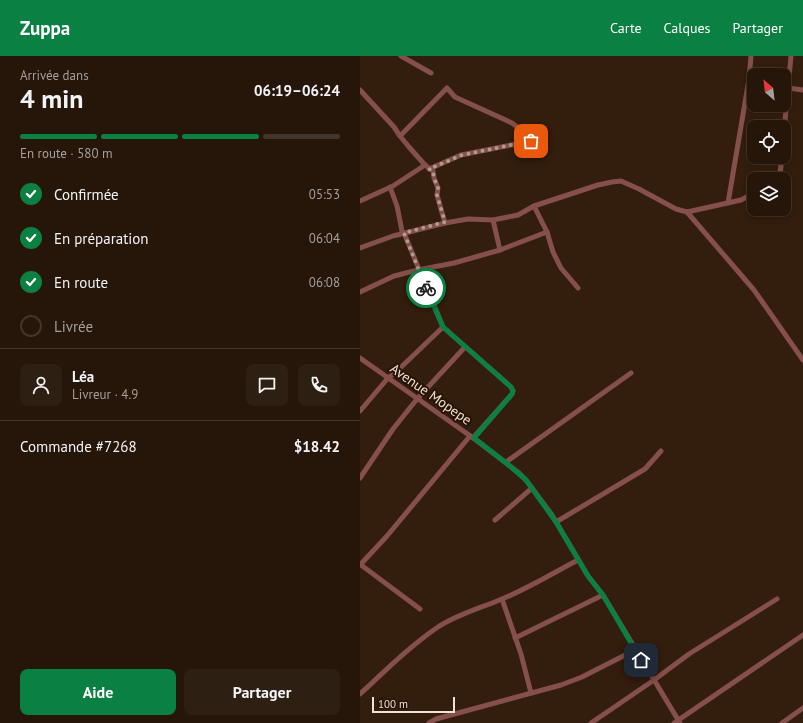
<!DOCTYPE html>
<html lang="fr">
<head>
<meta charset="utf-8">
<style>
	:root { --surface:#26160a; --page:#2e1f13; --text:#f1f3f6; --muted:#a49f9c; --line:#42352b; --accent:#0b8043 }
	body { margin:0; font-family:"PT Sans",sans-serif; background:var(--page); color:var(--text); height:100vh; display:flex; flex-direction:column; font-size:15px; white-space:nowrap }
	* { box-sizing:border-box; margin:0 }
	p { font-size:13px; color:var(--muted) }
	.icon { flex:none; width:22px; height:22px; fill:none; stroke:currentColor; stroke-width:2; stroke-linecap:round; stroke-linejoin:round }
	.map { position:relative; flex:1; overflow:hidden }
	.panel { display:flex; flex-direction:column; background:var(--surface); width:360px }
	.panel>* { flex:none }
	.needle { width:26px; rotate:332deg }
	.buttons { position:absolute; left:387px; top:12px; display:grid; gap:8px }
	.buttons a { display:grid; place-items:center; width:44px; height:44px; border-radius:8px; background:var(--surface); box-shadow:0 2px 6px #0003,0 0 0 1px var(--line); font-size:20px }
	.scale { position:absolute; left:12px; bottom:10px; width:83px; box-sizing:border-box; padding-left:4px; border:2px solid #f0e0d6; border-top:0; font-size:11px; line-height:14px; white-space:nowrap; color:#f0e0d6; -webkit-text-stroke:3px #291304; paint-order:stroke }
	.pin { position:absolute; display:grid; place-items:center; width:34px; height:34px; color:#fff; margin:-17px; border-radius:8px; box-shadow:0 2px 6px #0006 }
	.courier { position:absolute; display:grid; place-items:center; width:40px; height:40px; margin:-20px; border:3px solid #0b8043; border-radius:50%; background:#fff; color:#222; box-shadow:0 1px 5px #0007 }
	.overview em { font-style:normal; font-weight:700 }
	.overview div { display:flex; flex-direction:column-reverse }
	.overview { display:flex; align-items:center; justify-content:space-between; height:68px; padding:0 20px }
	h1 { font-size:26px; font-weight:700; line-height:30px }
	.bar { display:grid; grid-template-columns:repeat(4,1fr); gap:6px 4px; align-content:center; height:48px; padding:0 20px }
	.bar i { height:5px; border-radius:3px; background:var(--line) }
	.bar .current { background:var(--accent) }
	.bar p { grid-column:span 4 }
	.line { display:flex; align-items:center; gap:10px; padding:0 20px; border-top:1px solid var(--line) }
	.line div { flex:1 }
	.round { display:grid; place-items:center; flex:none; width:42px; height:42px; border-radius:8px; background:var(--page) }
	ol { padding:0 20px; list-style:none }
	li { display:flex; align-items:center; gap:12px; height:44px }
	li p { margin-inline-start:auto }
	li .icon { padding:4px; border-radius:50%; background:var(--accent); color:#fff; stroke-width:4 }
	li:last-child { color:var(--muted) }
	li i { width:22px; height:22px; border:2px solid var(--line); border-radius:50% }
	.primary-button { display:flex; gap:8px; margin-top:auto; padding:8px 20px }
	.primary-button a { flex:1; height:46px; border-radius:8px; background:var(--accent); color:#fff; font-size:16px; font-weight:700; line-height:46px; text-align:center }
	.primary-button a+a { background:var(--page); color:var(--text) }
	header { display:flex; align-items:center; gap:24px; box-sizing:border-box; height:56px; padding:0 20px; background:var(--accent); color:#fff }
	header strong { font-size:19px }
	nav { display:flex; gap:22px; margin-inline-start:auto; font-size:14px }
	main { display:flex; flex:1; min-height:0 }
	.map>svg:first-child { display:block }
</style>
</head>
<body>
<header>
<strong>Zuppa</strong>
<nav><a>Carte</a><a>Calques</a><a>Partager</a></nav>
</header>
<main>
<section class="panel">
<div class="overview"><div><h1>4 min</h1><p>Arrivée dans</p></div><em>06:19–06:24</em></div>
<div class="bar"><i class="current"></i><i class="current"></i><i class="current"></i><i></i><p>En route · 580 m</p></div>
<ol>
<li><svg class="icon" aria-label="check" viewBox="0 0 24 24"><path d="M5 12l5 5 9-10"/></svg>Confirmée<p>05:53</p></li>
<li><svg class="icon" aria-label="check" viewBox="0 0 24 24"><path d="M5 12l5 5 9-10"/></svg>En préparation<p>06:04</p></li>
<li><svg class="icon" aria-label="check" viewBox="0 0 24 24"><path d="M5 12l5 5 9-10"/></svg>En route<p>06:08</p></li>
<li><i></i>Livrée</li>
</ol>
<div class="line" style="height:72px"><a class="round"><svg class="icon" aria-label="person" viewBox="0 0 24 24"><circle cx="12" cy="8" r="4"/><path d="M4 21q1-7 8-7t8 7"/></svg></a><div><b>Léa</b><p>Livreur · 4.9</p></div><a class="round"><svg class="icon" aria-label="chat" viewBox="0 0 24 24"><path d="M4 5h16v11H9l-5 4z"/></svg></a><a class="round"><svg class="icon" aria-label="phone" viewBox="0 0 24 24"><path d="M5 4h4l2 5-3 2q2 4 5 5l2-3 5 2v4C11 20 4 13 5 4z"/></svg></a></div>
<div class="line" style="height:52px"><div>Commande #7268</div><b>$18.42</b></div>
<div class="primary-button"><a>Aide</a><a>Partager</a></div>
</section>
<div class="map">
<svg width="443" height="667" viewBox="0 0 443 667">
	<rect width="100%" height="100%" fill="#331d0d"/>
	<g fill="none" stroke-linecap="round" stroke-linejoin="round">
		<g stroke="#854f4b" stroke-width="5">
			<path d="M41,0l30,17"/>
			<path d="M428,32l15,2"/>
			<path d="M0,34l34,37 6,9 9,11 16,18 8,6 1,7 4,10 -1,7 8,28"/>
			<path d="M424,75l7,-75"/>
			<path d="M40,80l47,-48 8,9 57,26 21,16 -2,2 -70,14 -32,14"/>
			<path d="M416,123c6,-5 5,-15 5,-22"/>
			<path d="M0,145l33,-15 32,-21"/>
			<path d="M368,147l21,-124 2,-23"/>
			<path d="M174,150l13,26 6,20 8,16 17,20"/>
			<path d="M327,156l67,78 49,70"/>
			<path d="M133,164l7,30"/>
			<path d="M0,192l33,-12 52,-13 23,-4 25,1 25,-5 16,-9 64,-21 14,-3 9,-1 18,8 37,20 11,3 54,-12 13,-7"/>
			<path d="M0,236l34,-16 24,-6 36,-7 46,-13 47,-18"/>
			<path d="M83,271l68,60 2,4 -1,3 -39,44"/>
			<path d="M0,302l116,82 43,33 7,7 26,35 36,61 15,19 77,128"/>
			<path d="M0,355l28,-33 8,-6 47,-45 -39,-94 -2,-2 -5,-25 -7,-19"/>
			<path d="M146,406l125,-89"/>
			<path d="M0,422l33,-49 24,-30 48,-52"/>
			<path d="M135,464l37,-32"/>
			<path d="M196,466l89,-53 16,-18"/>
			<path d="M0,509l27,-29 83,-100"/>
			<path d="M1,509l59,44"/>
			<path d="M142,543l19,55 10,39"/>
			<path d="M155,582l88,-43"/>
			<path d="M0,638c25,-23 50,-48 78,-67 20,-13 43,-19 64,-28 27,-11 51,-26 76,-39"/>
			<path d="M69,667l7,-4 125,-34 21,-8 53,-27"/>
			<path d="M231,667l63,-43 35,-26 88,-55"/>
			<path d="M314,667l129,-88"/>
			<path d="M422,667l21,-15"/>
		</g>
	</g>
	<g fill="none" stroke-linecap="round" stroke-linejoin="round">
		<path stroke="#ae9c90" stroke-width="4" stroke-dasharray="0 7.2" d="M66,232l-22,-55 41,-11 -8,-27 1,-7 -4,-10 -1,-7 -4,-2 33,-14 69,-14"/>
		<path stroke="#0b8043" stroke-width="5" d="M66,232l17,39 68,60 2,4 -1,3 -38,44 36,28 16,14 30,42 32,54 15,19 38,65"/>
	</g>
	<g text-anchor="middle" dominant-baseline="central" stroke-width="4" stroke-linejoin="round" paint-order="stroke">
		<g font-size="14" fill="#f0e0d6" stroke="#291304">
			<text transform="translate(71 338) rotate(35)">Avenue Mopepe</text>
		</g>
	</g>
</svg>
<div class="buttons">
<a><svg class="needle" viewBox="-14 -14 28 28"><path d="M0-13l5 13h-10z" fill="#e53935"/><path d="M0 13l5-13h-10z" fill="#a49f9c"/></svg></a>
<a><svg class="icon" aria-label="locate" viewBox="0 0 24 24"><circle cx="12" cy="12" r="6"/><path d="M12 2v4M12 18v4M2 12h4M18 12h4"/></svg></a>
<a><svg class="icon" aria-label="layers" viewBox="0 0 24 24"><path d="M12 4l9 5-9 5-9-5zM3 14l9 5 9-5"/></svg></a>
</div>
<div class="scale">100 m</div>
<div class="pin" style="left:171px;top:85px;background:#ea580c"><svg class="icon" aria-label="bag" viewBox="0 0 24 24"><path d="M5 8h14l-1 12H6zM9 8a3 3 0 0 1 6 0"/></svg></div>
<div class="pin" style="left:281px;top:604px;background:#1f2937"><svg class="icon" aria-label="home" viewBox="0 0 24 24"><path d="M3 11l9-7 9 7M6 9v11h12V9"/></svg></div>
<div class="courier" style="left:66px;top:232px"><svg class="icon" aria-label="bike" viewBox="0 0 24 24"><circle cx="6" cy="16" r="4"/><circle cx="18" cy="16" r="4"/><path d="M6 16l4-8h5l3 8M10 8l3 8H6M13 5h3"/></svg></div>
</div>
</main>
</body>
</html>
